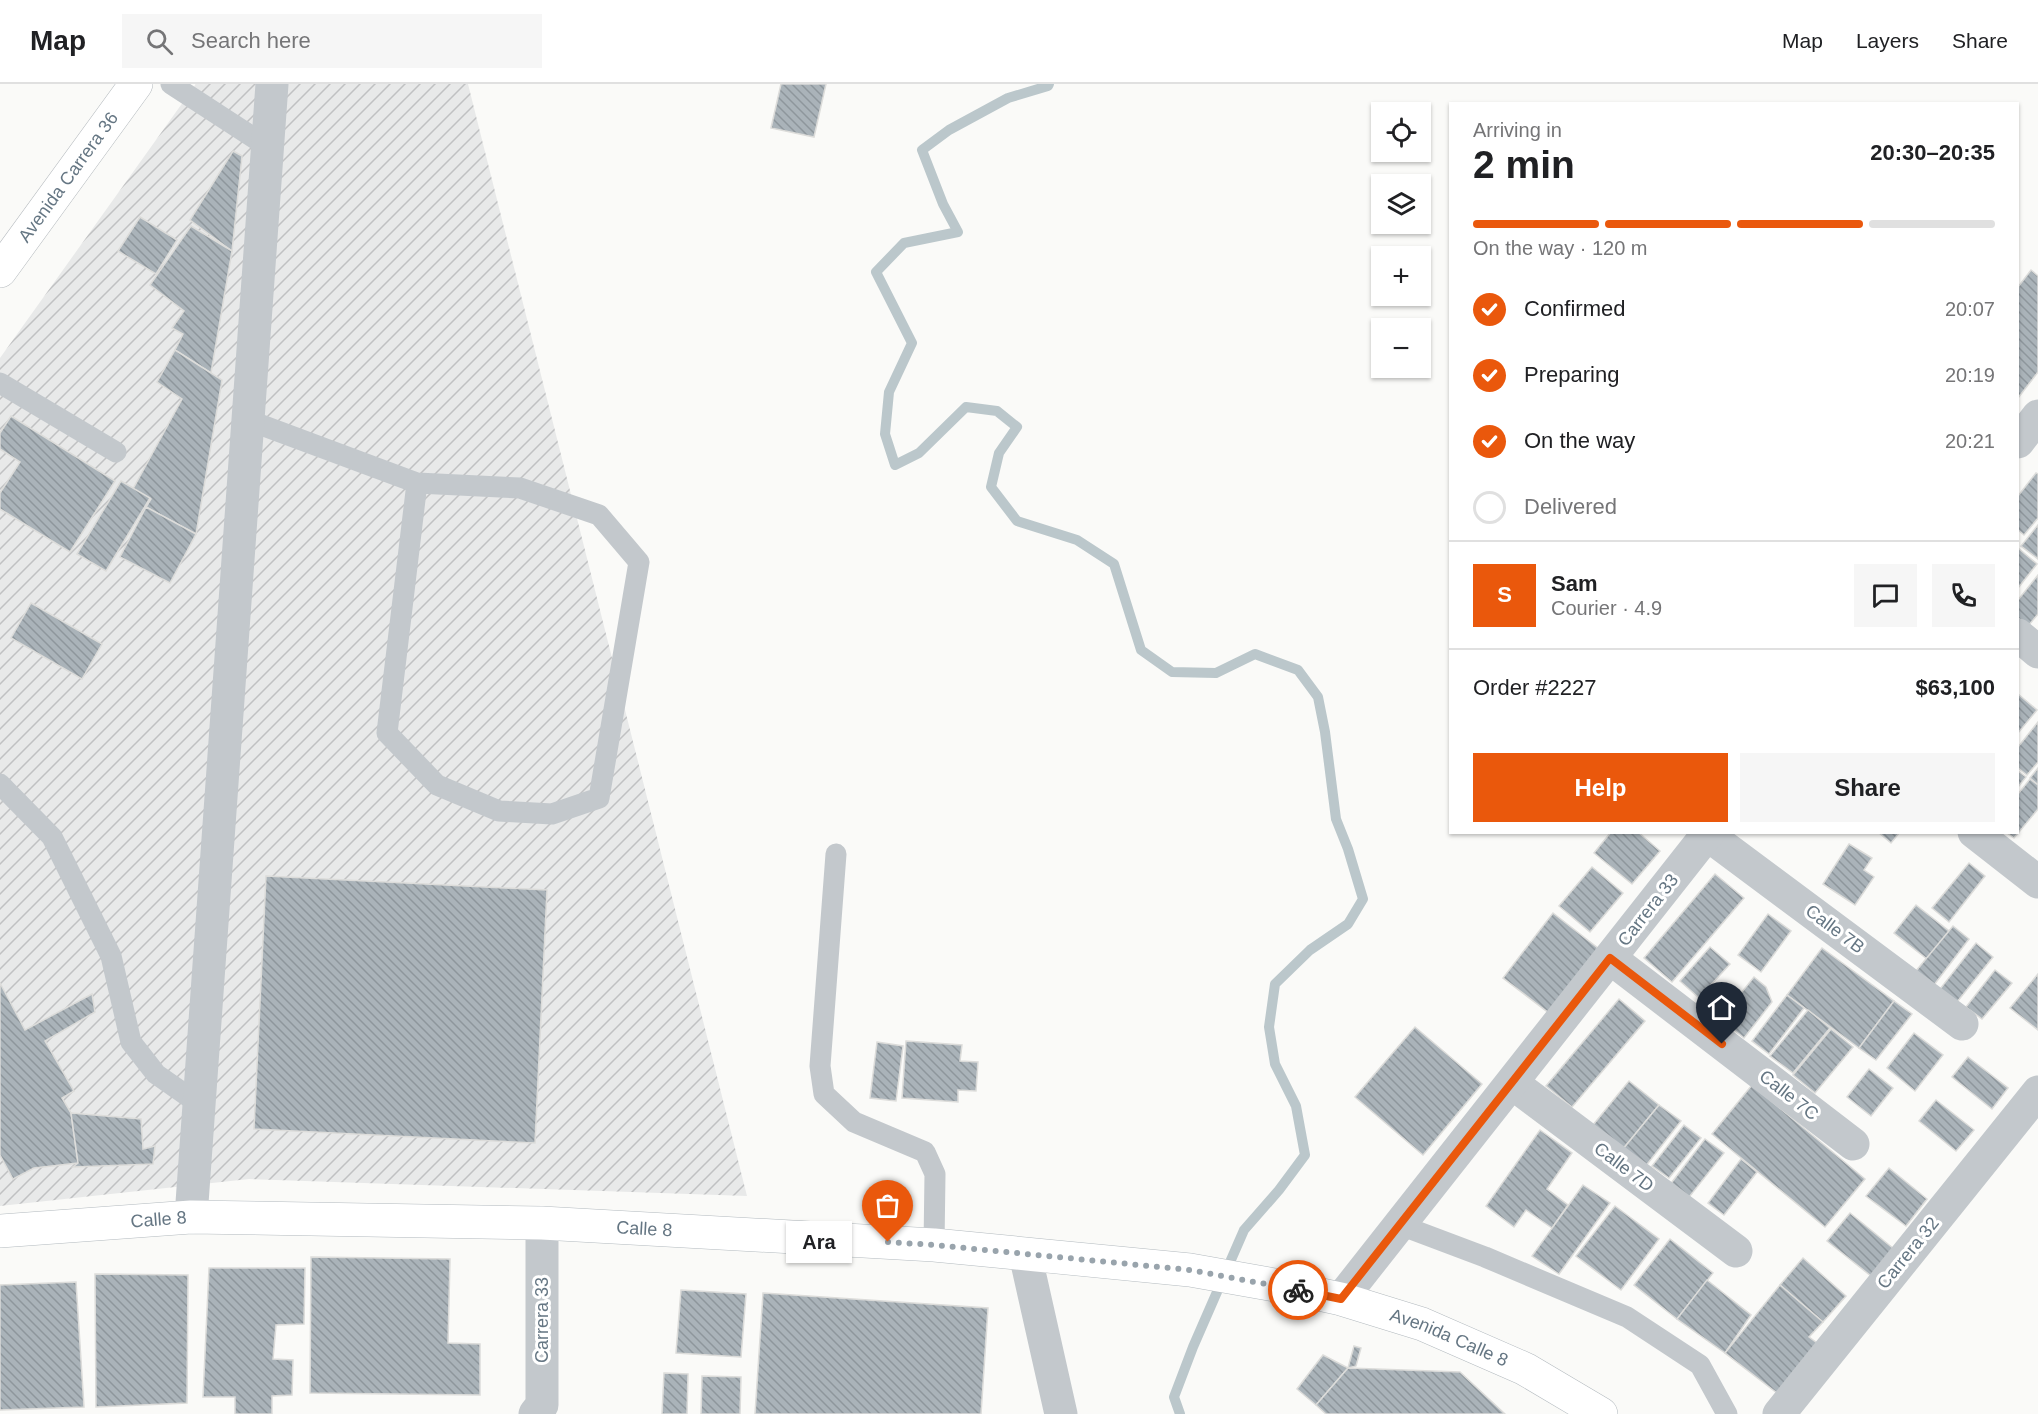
<!DOCTYPE html>
<html lang="en">
<head>
<meta charset="utf-8">
<style>
	:root { --surface:#fff; --page:#f6f6f6; --text:#202124; --muted:#757577; --line:#e0e0e0; --accent:#ea580c }
	body { margin:0; font-family:Helvetica,sans-serif; background:var(--page); color:var(--text); height:100vh; display:flex; flex-direction:column; font-size:22px; white-space:nowrap }
	* { box-sizing:border-box; margin:0 }
	p { font-size:20px; color:var(--muted) }
	.icon { flex:none; width:33px; height:33px; fill:none; stroke:currentColor; stroke-width:2; stroke-linecap:round; stroke-linejoin:round }
	.map { position:relative; flex:1; overflow:hidden }
	.details { position:absolute; left:1449px; top:18px; width:570px; height:732px; display:flex; flex-direction:column; background:var(--surface); border-radius:0px; box-shadow:0 2px 4px #0004 }
	.details>* { flex:none }
	.fabs { position:absolute; left:1371px; top:18px; display:grid; gap:12px }
	.fabs a { display:grid; place-items:center; width:60px; height:60px; border-radius:0px; background:var(--surface); box-shadow:0 2px 4px #0004; font-size:30px }
	.pin { position:absolute; display:grid; place-items:center; width:51px; height:51px; color:#fff; margin:-62px -26px; border-radius:50% 50% 50% 0; rotate:-45deg; box-shadow:0 0 6px #0007 }
	.pin .icon { rotate:45deg }
	.courier { position:absolute; display:grid; place-items:center; width:60px; height:60px; margin:-30px; border:4px solid #ea580c; border-radius:50%; background:#fff; color:#222; box-shadow:0 2px 8px #0007 }
	.bubble { position:absolute; height:42px; border-radius:0px; background:var(--surface); box-shadow:0 2px 4px #0004; font-size:20px; font-weight:700; line-height:42px; text-align:center }
	.headline em { font-style:normal; font-weight:700 }
	.headline div { display:flex; flex-direction:column-reverse }
	.headline { display:flex; align-items:center; justify-content:space-between; height:102px; padding:0 24px }
	h1 { font-size:39px; font-weight:700; line-height:45px }
	.bar { display:grid; grid-template-columns:repeat(4,1fr); gap:9px 6px; align-content:center; height:72px; padding:0 24px }
	.bar i { height:8px; border-radius:4px; background:var(--line) }
	.bar .selected { background:var(--accent) }
	.bar p { grid-column:span 4 }
	.line { display:flex; align-items:center; gap:15px; padding:0 24px; border-top:2px solid var(--line) }
	.line div { flex:1 }
	.round { display:grid; place-items:center; flex:none; width:63px; height:63px; border-radius:0px; background:var(--page) }
	ol { padding:0 24px; list-style:none }
	li { display:flex; align-items:center; gap:18px; height:66px }
	li p { margin-inline-start:auto }
	li .icon { padding:6px; border-radius:50%; background:var(--accent); color:#fff; stroke-width:4 }
	li:last-child { color:var(--muted) }
	li i { width:33px; height:33px; border:3px solid var(--line); border-radius:50% }
	.action { display:flex; gap:12px; margin-top:auto; padding:12px 24px }
	.action a { flex:1; height:69px; border-radius:0px; background:var(--accent); color:#fff; font-size:24px; font-weight:700; line-height:69px; text-align:center }
	.action a+a { background:var(--page); color:var(--text) }
	header { display:flex; align-items:center; gap:36px; box-sizing:border-box; height:84px; padding:0 30px; background:var(--surface); border-bottom:2px solid var(--line) }
	header strong { font-size:28px }
	nav { display:flex; gap:33px; margin-inline-start:auto; font-size:21px }
	.search { width:420px; height:54px; background:var(--page); display:flex; align-items:center; gap:15px; box-sizing:border-box; padding:0 21px; border-radius:0px; color:var(--muted); font-size:22px }
	.map>svg:first-child { display:block }
</style>
</head>
<body>
<header>
<strong>Map</strong>
<div class="search"><svg class="icon" aria-label="search" viewBox="0 0 24 24"><circle cx="10" cy="10" r="6"/><path d="M15 15l6 6"/></svg>Search here</div>
<nav><a>Map</a><a>Layers</a><a>Share</a></nav>
</header>
<div class="map">
<svg width="2038" height="1330" viewBox="0 0 2038 1330">
	<defs>
		<pattern id="industrial-furrows" width="10" height="10" patternUnits="userSpaceOnUse" patternTransform="scale(1.5)"><rect width="10" height="10" fill="#e8e9e9"/><path d="M-1 1l2-2M0 10L10 0M9 11l2-2" fill="none" stroke="#c0c1c2"/></pattern>
		<pattern id="building-back-hatch" width="6" height="6" patternUnits="userSpaceOnUse" patternTransform="scale(1.5)"><rect width="6" height="6" fill="#aab3b9"/><path d="M-1 5l2 2M0 0l6 6M5-1l2 2" fill="none" stroke="#8e969c"/></pattern>
	</defs>
	<rect width="100%" height="100%" fill="#fafaf8"/>
	<path fill="url(#industrial-furrows)" d="M196,0h272l279,1112 -498,-17 -249,27v-848z"/>
	<g fill="none" stroke-linecap="round" stroke-linejoin="round">
		<path stroke="#bbc7cb" stroke-width="10" d="M1049,0l-1,2 -40,12 -59,32 -27,20 21,54 15,28 -54,11 -28,29 36,71 -23,49 -4,42 10,31 24,-12 47,-46 31,4 20,16 -18,26 -8,34 26,34 60,19 37,24 27,86 31,22 44,1 39,-19 43,16 20,27 7,35 11,87 12,30 15,50 -15,25 -38,26 -35,34 -6,43 6,37 21,42 9,49 -26,35 -35,40 -51,117 -19,50 6,17"/>
	</g>
	<g fill="url(#building-back-hatch)" stroke="#dcdcda" stroke-width="1.5">
		<path d="M781,0h45l-12,53 -43,-9z"/>
		<path d="M233,67l9,5 -10,95 -42,-31z"/>
		<path d="M140,133l37,23 -21,34 -38,-23z"/>
		<path d="M191,142l41,25 -21,122 -36,-23 8,-16 -11,-6 12,-17 -34,-26z"/>
		<path d="M2031,186l7,6v96l-20,26v-111z"/>
		<path d="M175,266l47,30 -26,154 -50,-27 5,-8 -18,-10 49,-90 -25,-17z"/>
		<path d="M11,332l104,65 -45,71 -70,-43v-16l20,-31 -20,-13v-16z"/>
		<path d="M2036,389l2,1v44l-14,17 -6,-5v-34z"/>
		<path d="M121,397l29,17 -44,73 -29,-17z"/>
		<path d="M146,423l50,27 -26,49 -50,-26z"/>
		<path d="M2038,441v34l-17,-13z"/>
		<path d="M2018,464l19,16 -19,24z"/>
		<path d="M2038,491v39l-10,12 -10,-8v-18z"/>
		<path d="M31,519l71,41 -20,35 -71,-41z"/>
		<path d="M2018,610l19,16 -19,23z"/>
		<path d="M2038,638v40l-11,13 -9,-7v-21z"/>
		<path d="M2038,684v17l-8,-7z"/>
		<path d="M2018,687l8,6 -8,10z"/>
		<path d="M2030,695l8,6v24l-24,29 -8,-6h12v-38z"/>
		<path d="M1611,748h27l22,19 -28,33 -38,-31z"/>
		<path d="M1878,748h22l-9,11z"/>
		<path d="M1849,760l23,14 -8,12 10,7 -19,28 -32,-21z"/>
		<path d="M1969,779l16,13 -36,46 -17,-14z"/>
		<path d="M1592,783l31,26 -33,39 -31,-26z"/>
		<path d="M1715,790l29,24 -72,84 -28,-24z"/>
		<path d="M266,792l281,14 -12,253 -281,-14z"/>
		<path d="M1916,821l33,26 -22,28 -33,-26z"/>
		<path d="M1553,829l55,43 -50,64 -55,-42z"/>
		<path d="M1768,830l23,17 -30,41 -23,-17z"/>
		<path d="M1953,842l16,13 -35,46 -18,-14z"/>
		<path d="M1976,859l17,14 -36,45 -17,-13z"/>
		<path d="M1710,863l20,17 -31,34 -19,-17z"/>
		<path d="M1822,864l72,53 -35,47 -72,-53z"/>
		<path d="M1995,886l17,13 -30,36 -16,-12z"/>
		<path d="M2038,890v56l-28,-22z"/>
		<path d="M1754,893l12,10 6,15 -28,36 -24,-19z"/>
		<path d="M0,899l25,47 67,-36 3,18 -50,29 29,50 -12,7 9,15 7,50 -44,5 -21,11 -13,-24z"/>
		<path d="M1787,911l17,13 -35,46 -17,-13z"/>
		<path d="M1619,915l26,22 -73,86 -26,-21z"/>
		<path d="M1894,917l18,13 -36,46 -17,-12z"/>
		<path d="M1808,926l22,18 -37,45 -23,-17z"/>
		<path d="M1415,943l67,57 -59,71 -68,-58z"/>
		<path d="M1831,945l22,18 -38,46 -22,-18z"/>
		<path d="M1914,949l29,22 -28,36 -28,-23z"/>
		<path d="M906,957l56,4 -2,16 18,1 -2,29 -18,-1v12l-56,-4z"/>
		<path d="M877,958l26,4 -7,55 -26,-3z"/>
		<path d="M1968,973l40,31 -16,21 -40,-32z"/>
		<path d="M1869,985l24,19 -22,28 -24,-19z"/>
		<path d="M1629,997l30,24 -36,44 -30,-24z"/>
		<path d="M1752,1001l113,94 -40,48 -113,-93z"/>
		<path d="M1936,1016l38,30 -18,21 -37,-30z"/>
		<path d="M1659,1021l22,16 -36,46 -22,-18z"/>
		<path d="M71,1029l70,6 2,30 12,-3 -2,18 -80,3 5,-4z"/>
		<path d="M1684,1041l17,13 -32,40 -17,-12z"/>
		<path d="M1540,1046l32,23 -25,36 21,16 -16,23 -26,-18 -12,17 -28,-21z"/>
		<path d="M1705,1055l19,14 -38,48 -17,-15z"/>
		<path d="M1741,1075l16,13 -33,43 -16,-12z"/>
		<path d="M1889,1084l38,31 -21,27 -40,-30z"/>
		<path d="M1583,1101l27,18 -51,71 -27,-18z"/>
		<path d="M1615,1122l44,33 -38,51 -45,-34z"/>
		<path d="M1850,1129l44,36 -23,27 -44,-35z"/>
		<path d="M1670,1155l43,34 -36,46 -43,-34z"/>
		<path d="M311,1173l139,2 -2,84 32,1v51l-170,-2z"/>
		<path d="M1803,1174l43,38 -23,26 -43,-37z"/>
		<path d="M209,1184h96l-1,56 -28,1 -3,34 20,1 -1,35 -20,1v18h-37v-17h-32z"/>
		<path d="M95,1190l93,1 -1,128 -91,4z"/>
		<path d="M1707,1196l44,35 -26,38 -48,-34z"/>
		<path d="M76,1198l8,125 -84,3v-125z"/>
		<path d="M1780,1201l43,37 -14,15 8,6 -40,50 -52,-40z"/>
		<path d="M681,1206l65,4 -5,63 -65,-4z"/>
		<path d="M763,1209l225,15 -7,106h-226z"/>
		<path d="M1354,1262l7,2 -5,18 -8,2z"/>
		<path d="M1323,1271l25,13 -32,37 -19,-16z"/>
		<path d="M1348,1284l112,4 45,42h-179l-10,-9z"/>
		<path d="M664,1289l24,1 -1,40h-25z"/>
		<path d="M702,1292l39,1 -1,37h-39z"/>
	</g>
	<g fill="none" stroke-linecap="round" stroke-linejoin="round">
		<defs>
			<g id="secondary">
				<path id="s1" d="M0,1147l191,-14 351,6 392,22 256,25 96,17 55,12 81,25 103,45 76,45"/>
			</g>
			<g id="primary">
				<path id="s2" d="M0,187l136,-187"/>
			</g>
		</defs>
		<use href="#secondary" stroke="#b3babf" stroke-width="34"/>
		<use href="#primary" stroke="#b5babe" stroke-width="34"/>
		<g stroke="#c3c8cc" stroke-width="21">
			<path d="M171,0l97,63"/>
			<path d="M0,299l116,69"/>
			<path d="M248,336l169,63 103,5 79,27 40,47 -40,236 -47,16 -53,-3 -62,-26 -50,-52 30,-250"/>
			<path d="M0,700l52,53 59,119 20,86 25,32 43,30"/>
			<path d="M836,770l-16,212 4,28 30,28 71,30 10,22 -1,71"/>
			<path d="M1400,1141l85,32 142,60 73,48 27,49"/>
		</g>
		<g stroke="#c3c8cc" stroke-width="33">
			<path d="M2018,358l20,-26"/>
			<path d="M2018,551l20,17"/>
			<path d="M1974,748l64,50"/>
			<path d="M1708,751l254,189"/>
			<path d="M1610,874l243,186"/>
			<path d="M1512,999l224,168"/>
			<path d="M191,1133l81,-1133"/>
			<path d="M1025,1170l36,160"/>
			<path d="M1341,1215l368,-467"/>
			<path d="M535,1330l7,-9v-182"/>
			<path d="M1779,1330l259,-322"/>
		</g>
		<use href="#secondary" stroke="#fff" stroke-width="33"/>
		<use href="#primary" stroke="#fff" stroke-width="33"/>
	</g>
	<g fill="none" stroke-linecap="round" stroke-linejoin="round">
		<path stroke="#99a4ac" stroke-width="6" stroke-dasharray="0 10.8" d="M888,1158l46,3 256,25 108,20"/>
		<path stroke="#ea580c" stroke-width="8" d="M1298,1206l43,9 269,-341 112,86"/>
	</g>
	<g text-anchor="middle" dominant-baseline="central" stroke-width="6" stroke-linejoin="round" paint-order="stroke">
		<g font-size="18" fill="#657683" stroke="#fff">
			<text stroke="none"><textPath href="#s2" startOffset="116">Avenida Carrera 36</textPath></text>
			<text transform="translate(1648 826) rotate(-52)">Carrera 33</text>
			<text transform="translate(1835 845) rotate(37)">Calle 7B</text>
			<text transform="translate(1789 1011) rotate(38)">Calle 7C</text>
			<text transform="translate(1624 1083) rotate(37)">Calle 7D</text>
			<text stroke="none"><textPath href="#s1" startOffset="159">Calle 8</textPath></text>
			<text stroke="none"><textPath href="#s1" startOffset="645">Calle 8</textPath></text>
			<text transform="translate(1908 1169) rotate(-51)">Carrera 32</text>
			<text transform="translate(542 1236) rotate(-90)">Carrera 33</text>
			<text stroke="none"><textPath href="#s1" startOffset="1461">Avenida Calle 8</textPath></text>
		</g>
	</g>
</svg>
<div class="fabs">
<a><svg class="icon" aria-label="locate" viewBox="0 0 24 24"><circle cx="12" cy="12" r="6"/><path d="M12 2v4M12 18v4M2 12h4M18 12h4"/></svg></a>
<a><svg class="icon" aria-label="layers" viewBox="0 0 24 24"><path d="M12 4l9 5-9 5-9-5zM3 14l9 5 9-5"/></svg></a>
<a>+</a>
<a>−</a>
</div>
<div class="pin" style="left:888px;top:1158px;background:#ea580c"><svg class="icon" aria-label="bag" viewBox="0 0 24 24"><path d="M5 8h14l-1 12H6zM9 8a3 3 0 0 1 6 0"/></svg></div>
<div class="pin" style="left:1722px;top:960px;background:#1f2937"><svg class="icon" aria-label="home" viewBox="0 0 24 24"><path d="M3 11l9-7 9 7M6 9v11h12V9"/></svg></div>
<div class="courier" style="left:1298px;top:1206px"><svg class="icon" aria-label="bike" viewBox="0 0 24 24"><circle cx="6" cy="16" r="4"/><circle cx="18" cy="16" r="4"/><path d="M6 16l4-8h5l3 8M10 8l3 8H6M13 5h3"/></svg></div>
<div class="bubble" style="left:786px;top:1137px;width:66px">Ara</div>
<section class="details">
<div class="headline"><div><h1>2 min</h1><p>Arriving in</p></div><em>20:30–20:35</em></div>
<div class="bar"><i class="selected"></i><i class="selected"></i><i class="selected"></i><i></i><p>On the way · 120 m</p></div>
<ol>
<li><svg class="icon" aria-label="check" viewBox="0 0 24 24"><path d="M5 12l5 5 9-10"/></svg>Confirmed<p>20:07</p></li>
<li><svg class="icon" aria-label="check" viewBox="0 0 24 24"><path d="M5 12l5 5 9-10"/></svg>Preparing<p>20:19</p></li>
<li><svg class="icon" aria-label="check" viewBox="0 0 24 24"><path d="M5 12l5 5 9-10"/></svg>On the way<p>20:21</p></li>
<li><i></i>Delivered</li>
</ol>
<div class="line" style="height:108px"><b class="round" style="background:var(--accent);color:#fff">S</b><div><b>Sam</b><p>Courier · 4.9</p></div><a class="round"><svg class="icon" aria-label="chat" viewBox="0 0 24 24"><path d="M4 5h16v11H9l-5 4z"/></svg></a><a class="round"><svg class="icon" aria-label="phone" viewBox="0 0 24 24"><path d="M5 4h4l2 5-3 2q2 4 5 5l2-3 5 2v4C11 20 4 13 5 4z"/></svg></a></div>
<div class="line" style="height:78px"><div>Order #2227</div><b>$63,100</b></div>
<div class="action"><a>Help</a><a>Share</a></div>
</section>
</div>
</body>
</html>
